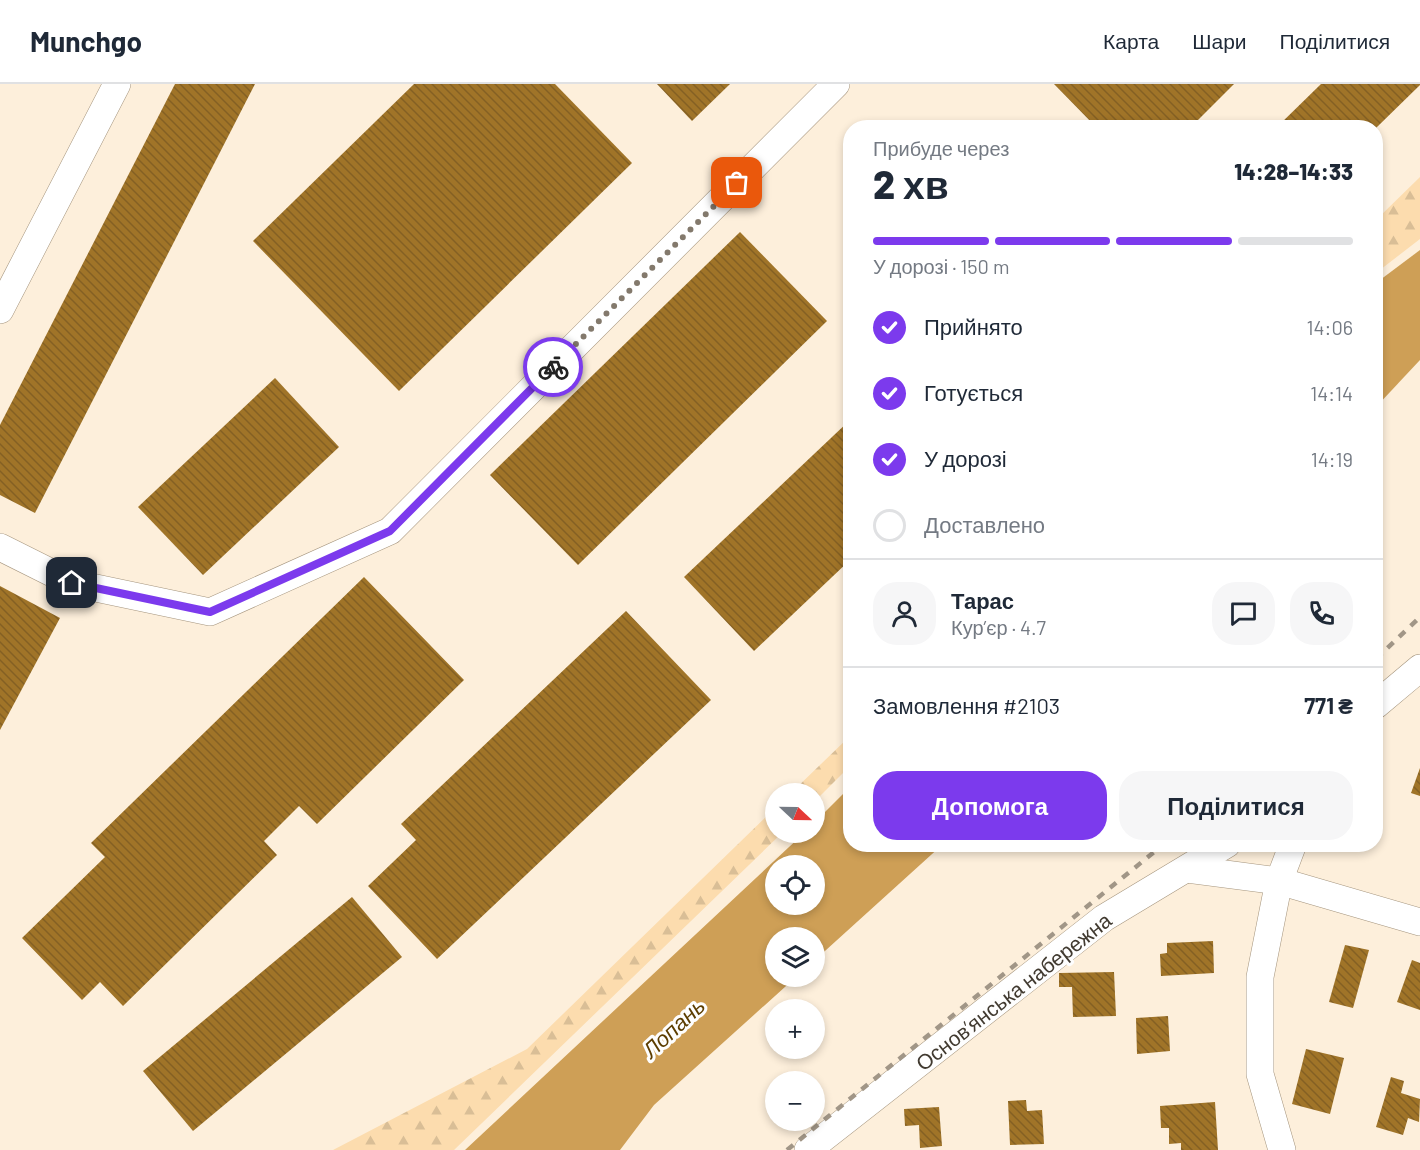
<!DOCTYPE html>
<html lang="uk">
<head>
<meta charset="utf-8">
<style>
	:root { --surface:#fff; --page:#f6f6f7; --text:#1f2937; --muted:#747a83; --line:#e0e1e3; --accent:#7c3aed }
	body { margin:0; font-family:Barlow,sans-serif; background:var(--page); color:var(--text); height:100vh; display:flex; flex-direction:column; font-size:22px; white-space:nowrap }
	* { box-sizing:border-box; margin:0 }
	p { font-size:20px; color:var(--muted) }
	.icon { flex:none; width:33px; height:33px; fill:none; stroke:currentColor; stroke-width:2; stroke-linecap:round; stroke-linejoin:round }
	.map { position:relative; flex:1; overflow:hidden }
	.panel { position:absolute; left:843px; top:36px; width:540px; height:732px; display:flex; flex-direction:column; background:var(--surface); border-radius:24px; box-shadow:0 3px 9px #0003 }
	.panel>* { flex:none }
	.needle { width:39px; rotate:112deg }
	.tools { position:absolute; left:765px; top:699px; display:grid; gap:12px }
	.tools a { display:grid; place-items:center; width:60px; height:60px; border-radius:50%; background:var(--surface); box-shadow:0 3px 9px #0003; font-size:30px }
	.pin { position:absolute; display:grid; place-items:center; width:51px; height:51px; color:#fff; margin:-26px; border-radius:12px; box-shadow:0 3px 9px #0006 }
	.courier { position:absolute; display:grid; place-items:center; width:60px; height:60px; margin:-30px; border:4px solid #7c3aed; border-radius:50%; background:#fff; color:#222; box-shadow:0 2px 8px #0007 }
	.summary em { font-style:normal; font-weight:800 }
	.summary div { display:flex; flex-direction:column-reverse }
	.summary { display:flex; align-items:center; justify-content:space-between; height:102px; padding:0 30px }
	h1 { font-size:39px; font-weight:800; line-height:45px }
	.bar { display:grid; grid-template-columns:repeat(4,1fr); gap:9px 6px; align-content:center; height:72px; padding:0 30px }
	.bar i { height:8px; border-radius:4px; background:var(--line) }
	.bar .on { background:var(--accent) }
	.bar p { grid-column:span 4 }
	.line { display:flex; align-items:center; gap:15px; padding:0 30px; border-top:2px solid var(--line) }
	.line div { flex:1 }
	.round { display:grid; place-items:center; flex:none; width:63px; height:63px; border-radius:24px; background:var(--page) }
	ol { padding:0 30px; list-style:none }
	li { display:flex; align-items:center; gap:18px; height:66px }
	li p { margin-inline-start:auto }
	li .icon { padding:6px; border-radius:50%; background:var(--accent); color:#fff; stroke-width:4 }
	li:last-child { color:var(--muted) }
	li i { width:33px; height:33px; border:3px solid var(--line); border-radius:50% }
	.action { display:flex; gap:12px; margin-top:auto; padding:12px 30px }
	.action a { flex:1; height:69px; border-radius:24px; background:var(--accent); color:#fff; font-size:24px; font-weight:800; line-height:69px; text-align:center }
	.action a+a { background:var(--page); color:var(--text) }
	header { display:flex; align-items:center; gap:36px; box-sizing:border-box; height:84px; padding:0 30px; background:var(--surface); border-bottom:2px solid var(--line) }
	header strong { font-size:28px }
	nav { display:flex; gap:33px; margin-inline-start:auto; font-size:21px }
	.map>svg:first-child { display:block }
</style>
</head>
<body>
<header>
<strong>Munchgo</strong>
<nav><a>Карта</a><a>Шари</a><a>Поділитися</a></nav>
</header>
<div class="map">
<svg width="1420" height="1066" viewBox="0 0 1420 1066">
	<defs>
		<pattern id="forest-firs" width="22" height="20" patternUnits="userSpaceOnUse" patternTransform="scale(1.5)"><rect width="22" height="20" fill="#fcdcae"/><path d="M5 1l3.5 6h-7zM16 11l3.5 6h-7z" fill="#d9be96"/></pattern>
		<pattern id="building-back-hatch" width="6" height="6" patternUnits="userSpaceOnUse" patternTransform="scale(1.5)"><rect width="6" height="6" fill="#a07428"/><path d="M-1 5l2 2M0 0l6 6M5-1l2 2" fill="none" stroke="#846023"/></pattern>
	</defs>
	<rect width="100%" height="100%" fill="#fdefdb"/>
	<g fill="url(#forest-firs)">
		<path d="M1420,93v62l-44,34v-53z"/>
		<path d="M850,652v30l-35,35 -1,-7 -23,-1z"/>
		<path d="M775,724l1,24 6,1 -328,317h-121l194,-101z"/>
	</g>
	<g fill="#ce9f56" fill-rule="evenodd">
		<path d="M1420,166v110l-44,47v-124z"/>
		<path d="M850,703v57l92,1 -127,115 -1,-22h-38v38l20,1 -142,128 -34,45h-155l339,-317 10,-1 1,-10zM776,782h38v38h-38z"/>
	</g>
	<g fill="url(#building-back-hatch)">
		<path d="M175,0h80l-220,429 -35,-18v-70z"/>
		<path d="M414,0h141l77,79 -233,228 -146,-150z"/>
		<path d="M657,0h73l-38,37z"/>
		<path d="M1054,0h180l-44,44h-93z"/>
		<path d="M1321,0h99v1l-44,43h-100z"/>
		<path d="M740,148l87,89 -249,244 -88,-90z"/>
		<path d="M275,294l64,69 -136,128 -65,-68z"/>
		<path d="M850,336v140l-96,91 -70,-74z"/>
		<path d="M364,493l100,103 -147,144 -18,-18 -35,35 13,14 -154,151 -23,-24 -18,18 -60,-62 83,-81 -14,-14z"/>
		<path d="M0,502l60,32 -60,112z"/>
		<path d="M626,527l85,89 -274,259 -69,-73 48,-46 -15,-16z"/>
		<path d="M1420,684v28l-9,-3z"/>
		<path d="M352,813l50,60 -209,174 -50,-60z"/>
		<path d="M1213,857l1,32 -53,3 -1,-22 7,-1v-10z"/>
		<path d="M1345,861l24,5 -16,58 -24,-6z"/>
		<path d="M1412,876l8,3v47l-23,-8z"/>
		<path d="M1114,888l2,44 -43,1 -1,-30h-13v-14z"/>
		<path d="M1168,932l2,35 -33,3 -1,-36z"/>
		<path d="M1306,965l38,9 -14,56 -38,-10z"/>
		<path d="M1391,993l13,4 -3,12 19,6 -1,23 -11,-4 -5,17 -27,-8z"/>
		<path d="M1026,1016l1,11 15,-1 2,34 -34,1 -2,-44z"/>
		<path d="M1215,1018l3,48h-37v-7l-12,1v-16h-8l-1,-22z"/>
		<path d="M939,1023l3,39 -22,2 -1,-23 -14,1 -1,-17z"/>
	</g>
	<g fill="none" stroke-linecap="round" stroke-linejoin="round">
		<defs>
			<g id="minor">
				<path d="M0,226l117,-226"/>
				<path d="M0,463l72,36 138,29 180,-81 446,-447"/>
				<path d="M1376,621l44,-37"/>
				<path d="M1187,785l92,12 141,41"/>
				<path d="M808,1066l296,-232 123,-74"/>
				<path d="M1282,1066l-22,-76v-97l19,-96 14,-37"/>
			</g>
		</defs>
		<use href="#minor" stroke="#a5957e" stroke-width="28"/>
		<use href="#minor" stroke="#fff" stroke-width="27"/>
		<g stroke="#a19687" stroke-width="4.5" stroke-dasharray="8 8" stroke-linecap="butt">
			<path d="M1376,575l44,-42"/>
			<path d="M787,1066l377,-306"/>
		</g>
	</g>
	<g fill="none" stroke-linecap="round" stroke-linejoin="round">
		<path stroke="#83796c" stroke-width="6" stroke-dasharray="0 10.8" d="M553,283l184,-184"/>
		<path stroke="#7c3aed" stroke-width="8" d="M72,499l138,29 180,-81 163,-164"/>
	</g>
	<g text-anchor="middle" dominant-baseline="central" stroke-width="6" stroke-linejoin="round" paint-order="stroke">
		<g font-size="21" fill="#413a30" stroke="#fefefe">
			<text transform="translate(1013 907) rotate(-38)">Основ’янська набережна</text>
		</g>
		<g font-size="22" font-style="italic" fill="#5c3d00" stroke="#fefefe">
			<text transform="translate(673 943) rotate(-43)">Лопань</text>
		</g>
	</g>
</svg>
<div class="tools">
<a><svg class="needle" viewBox="-14 -14 28 28"><path d="M0-13l5 13h-10z" fill="#e53935"/><path d="M0 13l5-13h-10z" fill="#747a83"/></svg></a>
<a><svg class="icon" aria-label="locate" viewBox="0 0 24 24"><circle cx="12" cy="12" r="6"/><path d="M12 2v4M12 18v4M2 12h4M18 12h4"/></svg></a>
<a><svg class="icon" aria-label="layers" viewBox="0 0 24 24"><path d="M12 4l9 5-9 5-9-5zM3 14l9 5 9-5"/></svg></a>
<a>+</a>
<a>−</a>
</div>
<div class="pin" style="left:737px;top:99px;background:#ea580c"><svg class="icon" aria-label="bag" viewBox="0 0 24 24"><path d="M5 8h14l-1 12H6zM9 8a3 3 0 0 1 6 0"/></svg></div>
<div class="pin" style="left:72px;top:499px;background:#1f2937"><svg class="icon" aria-label="home" viewBox="0 0 24 24"><path d="M3 11l9-7 9 7M6 9v11h12V9"/></svg></div>
<div class="courier" style="left:553px;top:283px"><svg class="icon" aria-label="bike" viewBox="0 0 24 24"><circle cx="6" cy="16" r="4"/><circle cx="18" cy="16" r="4"/><path d="M6 16l4-8h5l3 8M10 8l3 8H6M13 5h3"/></svg></div>
<section class="panel">
<div class="summary"><div><h1>2 хв</h1><p>Прибуде через</p></div><em>14:28–14:33</em></div>
<div class="bar"><i class="on"></i><i class="on"></i><i class="on"></i><i></i><p>У дорозі · 150 m</p></div>
<ol>
<li><svg class="icon" aria-label="check" viewBox="0 0 24 24"><path d="M5 12l5 5 9-10"/></svg>Прийнято<p>14:06</p></li>
<li><svg class="icon" aria-label="check" viewBox="0 0 24 24"><path d="M5 12l5 5 9-10"/></svg>Готується<p>14:14</p></li>
<li><svg class="icon" aria-label="check" viewBox="0 0 24 24"><path d="M5 12l5 5 9-10"/></svg>У дорозі<p>14:19</p></li>
<li><i></i>Доставлено</li>
</ol>
<div class="line" style="height:108px"><a class="round"><svg class="icon" aria-label="person" viewBox="0 0 24 24"><circle cx="12" cy="8" r="4"/><path d="M4 21q1-7 8-7t8 7"/></svg></a><div><b>Тарас</b><p>Кур’єр · 4.7</p></div><a class="round"><svg class="icon" aria-label="chat" viewBox="0 0 24 24"><path d="M4 5h16v11H9l-5 4z"/></svg></a><a class="round"><svg class="icon" aria-label="phone" viewBox="0 0 24 24"><path d="M5 4h4l2 5-3 2q2 4 5 5l2-3 5 2v4C11 20 4 13 5 4z"/></svg></a></div>
<div class="line" style="height:78px"><div>Замовлення #2103</div><b>771 ₴</b></div>
<div class="action"><a>Допомога</a><a>Поділитися</a></div>
</section>
</div>
</body>
</html>
